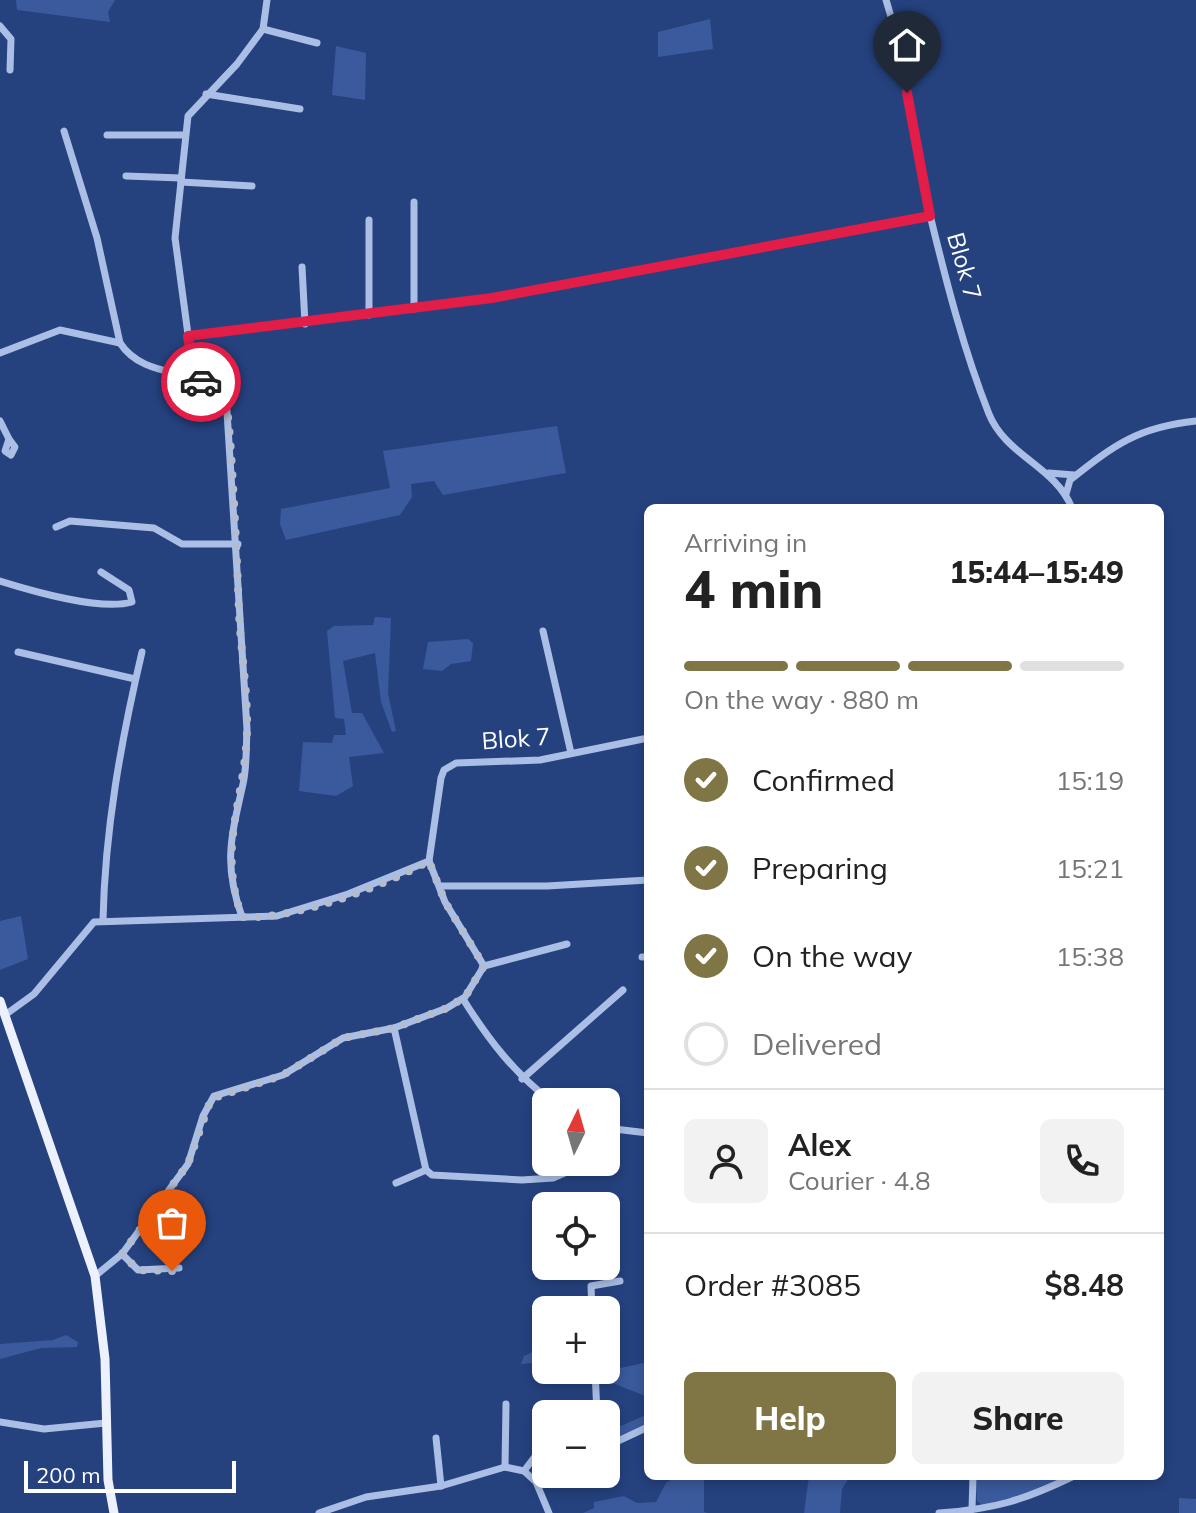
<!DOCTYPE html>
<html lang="en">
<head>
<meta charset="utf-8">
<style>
	:root { --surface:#fff; --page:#f2f2f2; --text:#222; --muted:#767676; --line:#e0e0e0; --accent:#7f7545 }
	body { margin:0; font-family:Mulish,sans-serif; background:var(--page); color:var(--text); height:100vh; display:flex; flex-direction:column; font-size:30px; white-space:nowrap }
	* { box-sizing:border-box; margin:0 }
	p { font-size:26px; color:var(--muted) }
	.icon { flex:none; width:44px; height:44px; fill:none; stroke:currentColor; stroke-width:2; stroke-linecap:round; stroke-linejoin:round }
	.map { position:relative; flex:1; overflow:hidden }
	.sheet { position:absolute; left:644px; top:504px; width:520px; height:976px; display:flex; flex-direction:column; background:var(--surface); border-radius:12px; box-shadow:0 4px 12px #0003 }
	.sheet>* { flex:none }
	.needle { width:52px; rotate:5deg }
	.fabs { position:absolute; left:532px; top:1088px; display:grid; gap:16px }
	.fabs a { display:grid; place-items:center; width:88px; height:88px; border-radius:12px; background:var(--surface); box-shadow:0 4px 12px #0003; font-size:40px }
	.scale { position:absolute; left:24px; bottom:20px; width:212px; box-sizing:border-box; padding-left:8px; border:4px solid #fff; border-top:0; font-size:22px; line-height:28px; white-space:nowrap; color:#fff; -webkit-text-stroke:6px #25427f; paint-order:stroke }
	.pin { position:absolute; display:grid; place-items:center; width:68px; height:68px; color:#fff; margin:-82px -34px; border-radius:50% 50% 50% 0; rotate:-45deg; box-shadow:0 0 8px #0007 }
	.pin .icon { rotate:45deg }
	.courier { position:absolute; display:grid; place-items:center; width:80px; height:80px; margin:-40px; border:6px solid #e11d48; border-radius:50%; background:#fff; color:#222; box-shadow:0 2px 10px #0007 }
	.overview em { font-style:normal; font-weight:800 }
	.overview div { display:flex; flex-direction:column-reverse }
	.overview { display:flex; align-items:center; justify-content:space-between; height:136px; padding:0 40px }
	h1 { font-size:52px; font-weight:800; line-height:60px }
	.bar { display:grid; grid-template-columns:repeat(4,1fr); gap:12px 8px; align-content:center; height:96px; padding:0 40px }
	.bar i { height:10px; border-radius:6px; background:var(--line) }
	.bar .selected { background:var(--accent) }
	.bar p { grid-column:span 4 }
	.line { display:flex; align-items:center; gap:20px; padding:0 40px; border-top:2px solid var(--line) }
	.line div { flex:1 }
	.round { display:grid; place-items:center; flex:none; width:84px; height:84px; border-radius:12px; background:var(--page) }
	ol { padding:0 40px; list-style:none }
	li { display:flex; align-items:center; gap:24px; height:88px }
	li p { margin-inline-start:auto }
	li .icon { padding:8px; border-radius:50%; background:var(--accent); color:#fff; stroke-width:4 }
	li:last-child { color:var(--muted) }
	li i { width:44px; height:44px; border:4px solid var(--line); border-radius:50% }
	.action { display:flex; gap:16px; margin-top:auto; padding:16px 40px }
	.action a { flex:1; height:92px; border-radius:12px; background:var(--accent); color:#fff; font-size:32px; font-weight:800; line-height:92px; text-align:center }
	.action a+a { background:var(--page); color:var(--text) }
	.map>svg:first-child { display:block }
</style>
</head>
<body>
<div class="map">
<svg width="1196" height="1513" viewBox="0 0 1196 1513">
	<rect width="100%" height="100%" fill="#25427f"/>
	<g fill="#3a5a9d">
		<path d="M16,0h99l-7,12 2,10 -93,-12z"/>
		<path d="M710,19l3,30 -55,8v-25z"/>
		<path d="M336,46l30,7 -1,47 -33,-5z"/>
		<path d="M557,426l9,47 -123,22 -9,-14 -23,3 1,13 -12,18 -114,25 -6,-16 1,-15 109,-21 -7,-37z"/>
		<path d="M375,617l16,1 -3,75 8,38 -4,1 -11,-30 -6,-49 -32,8 9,52h10l22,40 -35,4 4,29 -17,10 -37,-5 4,-49 29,1 2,-8h12l-2,-16 -9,-1 -8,-87 7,-5 39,-1z"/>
		<path d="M468,639l5,4 -2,18 -20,3 -9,7 -19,-2 5,-27z"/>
		<path d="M21,916l7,43 -28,11v-49z"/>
		<path d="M66,1335l12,7 -1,5 -36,1 -41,11v-15l53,-4z"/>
		<path d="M546,1346v16l-25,2 3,-8z"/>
		<path d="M648,1362v35l-46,-18v-7z"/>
		<path d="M648,1414v10l-31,13 -11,-8v-6l15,3z"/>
		<path d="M676,1476h28v36l4,1h-125l11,-5v-6l30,-6 13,7 19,-1 10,-19z"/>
		<path d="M809,1476h41l-8,13 -2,24h-36z"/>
		<path d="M975,1476h90l-43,22 -40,7 -5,-4z"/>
		<path d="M1179,1498l17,1v14h-17z"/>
	</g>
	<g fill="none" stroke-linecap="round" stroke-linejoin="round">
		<g stroke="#abbfe6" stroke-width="7">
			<path d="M886,0c22,69 28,144 44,215 16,66 34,136 59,199 17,42 66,52 83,94"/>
			<path d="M0,26l11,13 -1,31"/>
			<path d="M263,29l54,14"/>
			<path d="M206,94l94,15"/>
			<path d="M64,131l33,107 23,105"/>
			<path d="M107,135h77"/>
			<path d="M126,176l55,2"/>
			<path d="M181,182l71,4"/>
			<path d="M414,202v107"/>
			<path d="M302,267l3,57"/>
			<path d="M369,315v-95"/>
			<path d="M188,336l304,-38 438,-82"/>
			<path d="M0,353l60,-23 60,13c25,38 77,23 106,53l21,333c-1,18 0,38 -4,55 -12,54 -20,79 -1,133"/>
			<path d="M194,379l-19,-141 13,-122 49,-52 26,-35 4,-29"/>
			<path d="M0,421l9,18"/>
			<path d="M9,439l6,8 -4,8 -6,-4z"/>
			<path d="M1049,473l25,2"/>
			<path d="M1066,494l4,-14c44,-35 68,-53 126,-59"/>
			<path d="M56,527l14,-6 84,7 28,16h56"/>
			<path d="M0,581c32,10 102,30 132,21l-3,-12 -28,-18"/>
			<path d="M543,631l28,122"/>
			<path d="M18,652l117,27"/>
			<path d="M429,861l16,41 39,64"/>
			<path d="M440,886h107l101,-6"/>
			<path d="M103,920c2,-91 18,-179 39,-268"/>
			<path d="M642,957h6"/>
			<path d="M463,999c25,40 51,74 89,103"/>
			<path d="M5,1015l29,-21 60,-72 183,-6 71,-22 81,-33 12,-83 3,-8 12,-7 84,-3 108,-22"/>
			<path d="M394,1028l32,142 6,5 90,5 31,-2 16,-7 3,-9"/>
			<path d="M522,1079l101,-89"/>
			<path d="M606,1128l42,5"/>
			<path d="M396,1183l30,-13"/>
			<path d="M122,1254l16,16 41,-2"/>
			<path d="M95,1276l27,-22 66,-90 15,-48 11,-20 69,-21 60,-37 51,-10 53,-20 18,-11 19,-31 83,-22"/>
			<path d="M592,1310l-1,-24 29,-5"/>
			<path d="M595,1370l2,44"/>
			<path d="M0,1422l44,7 62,-6"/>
			<path d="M606,1434l12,7 30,-14"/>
			<path d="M436,1438l5,48"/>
			<path d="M505,1467l1,-63"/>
			<path d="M524,1471l22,-29"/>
			<path d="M972,1509l1,-33"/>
			<path d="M319,1513l47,-16 75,-11 64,-19 19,4 12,11 13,31"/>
			<path d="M939,1513c57,-4 85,-13 135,-37"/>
		</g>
		<path stroke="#ecf1fd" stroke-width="9" d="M0,1001l95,275 10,83 3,121 6,33"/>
	</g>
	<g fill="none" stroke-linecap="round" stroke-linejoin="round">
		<path stroke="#b3bdd2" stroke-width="8" stroke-dasharray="0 14.4" d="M172,1271l-34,-1 -16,-16 66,-90 23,-65 72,-24 60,-37 51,-10 53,-20 18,-11 19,-31 -39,-64 -16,-41c-48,26 -133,59 -187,56 -25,-71 3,-116 5,-186 1,-39 -6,-78 -8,-117 -2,-59 -5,-118 -9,-177l-4,-41 -25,-14"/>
		<path stroke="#e11d48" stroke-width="10" d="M201,382l-7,-3 -6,-43 304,-38 438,-82 -23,-123"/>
	</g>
	<g text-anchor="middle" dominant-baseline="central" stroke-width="6" stroke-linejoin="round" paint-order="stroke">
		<g font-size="24" fill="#fff" stroke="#25427f">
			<text transform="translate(965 266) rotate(74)">Blok 7</text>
			<text transform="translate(516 738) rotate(-4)">Blok 7</text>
		</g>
	</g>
</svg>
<div class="fabs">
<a><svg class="needle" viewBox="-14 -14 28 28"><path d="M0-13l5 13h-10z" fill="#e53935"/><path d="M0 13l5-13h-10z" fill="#767676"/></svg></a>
<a><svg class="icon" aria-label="locate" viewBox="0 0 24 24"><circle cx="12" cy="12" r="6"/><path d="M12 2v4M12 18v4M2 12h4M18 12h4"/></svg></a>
<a>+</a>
<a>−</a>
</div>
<div class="scale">200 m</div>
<div class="pin" style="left:172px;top:1271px;background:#ea580c"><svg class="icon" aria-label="bag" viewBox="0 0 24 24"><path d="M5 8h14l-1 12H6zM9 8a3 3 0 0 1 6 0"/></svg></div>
<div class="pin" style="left:907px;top:93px;background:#1f2937"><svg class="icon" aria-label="home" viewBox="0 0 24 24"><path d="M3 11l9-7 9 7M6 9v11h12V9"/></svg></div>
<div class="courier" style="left:201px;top:382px"><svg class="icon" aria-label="car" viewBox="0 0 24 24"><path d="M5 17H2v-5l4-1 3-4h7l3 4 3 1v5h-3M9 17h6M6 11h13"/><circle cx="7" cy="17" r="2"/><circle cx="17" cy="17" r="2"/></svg></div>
<section class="sheet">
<div class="overview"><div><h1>4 min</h1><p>Arriving in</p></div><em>15:44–15:49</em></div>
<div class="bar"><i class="selected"></i><i class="selected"></i><i class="selected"></i><i></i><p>On the way · 880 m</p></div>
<ol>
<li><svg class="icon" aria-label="check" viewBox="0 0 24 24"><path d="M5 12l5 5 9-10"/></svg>Confirmed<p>15:19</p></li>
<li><svg class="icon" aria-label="check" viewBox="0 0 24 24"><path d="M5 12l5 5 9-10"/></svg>Preparing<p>15:21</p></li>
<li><svg class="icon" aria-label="check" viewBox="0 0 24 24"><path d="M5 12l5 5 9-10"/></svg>On the way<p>15:38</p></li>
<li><i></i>Delivered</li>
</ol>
<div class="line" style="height:144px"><a class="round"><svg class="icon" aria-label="person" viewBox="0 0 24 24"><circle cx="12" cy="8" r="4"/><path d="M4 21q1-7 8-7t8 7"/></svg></a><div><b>Alex</b><p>Courier · 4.8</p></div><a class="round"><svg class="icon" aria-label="phone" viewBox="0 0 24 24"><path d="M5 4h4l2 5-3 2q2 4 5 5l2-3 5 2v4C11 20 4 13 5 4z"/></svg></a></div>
<div class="line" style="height:104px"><div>Order #3085</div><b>$8.48</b></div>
<div class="action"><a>Help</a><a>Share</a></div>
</section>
</div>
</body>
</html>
